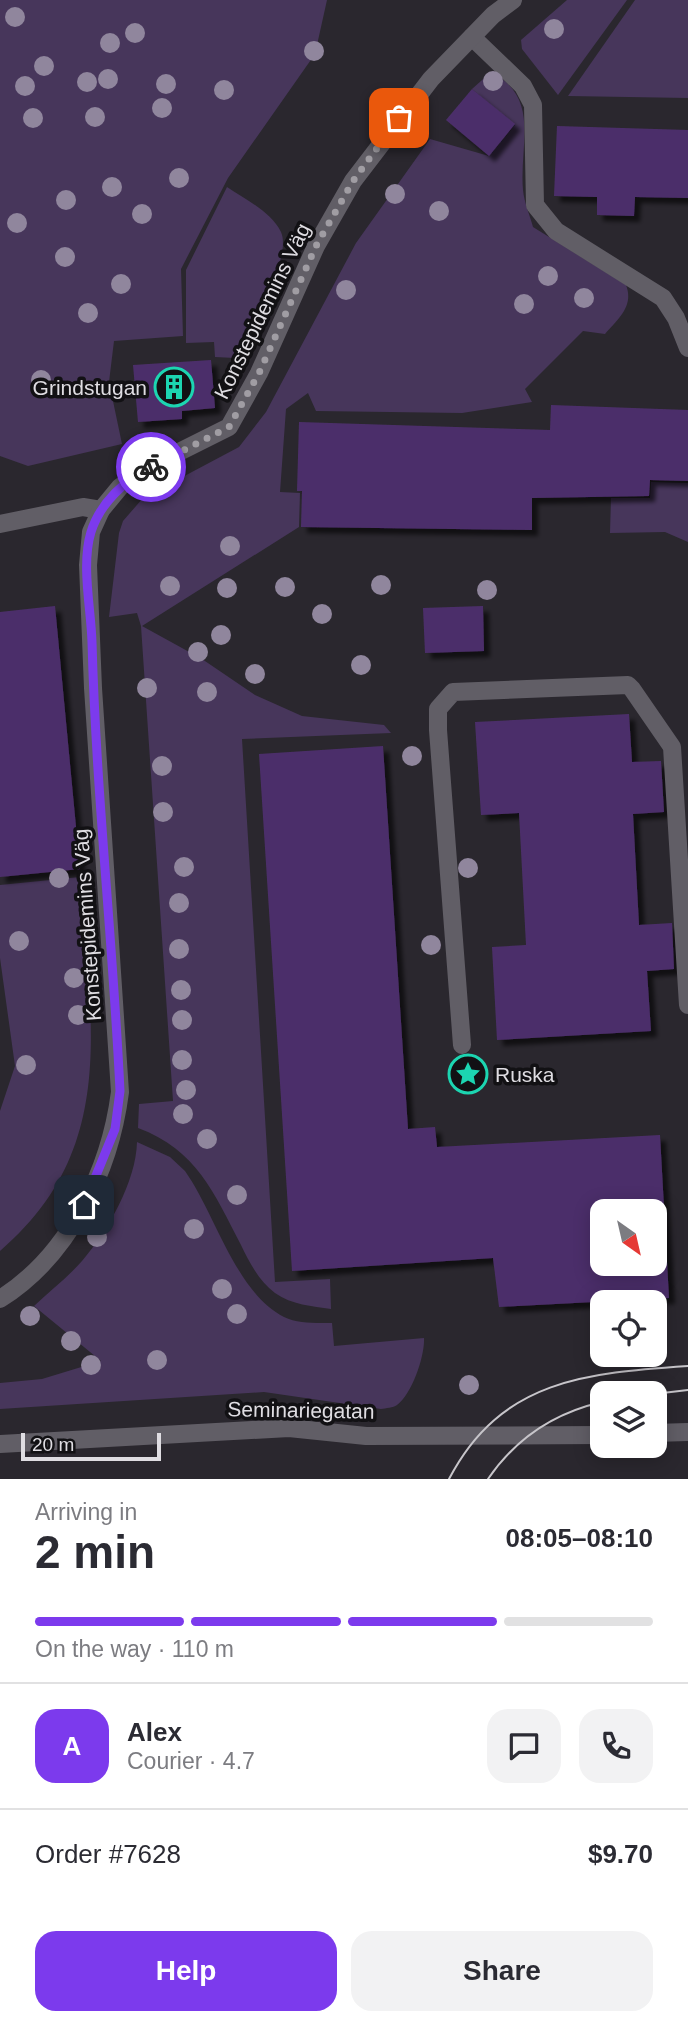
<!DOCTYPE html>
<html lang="en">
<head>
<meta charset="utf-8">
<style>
	:root { --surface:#fff; --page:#f2f2f3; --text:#2b2b33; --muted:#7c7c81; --line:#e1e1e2; --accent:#7c3aed }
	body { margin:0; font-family:Arial,sans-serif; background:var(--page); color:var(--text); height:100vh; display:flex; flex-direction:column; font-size:26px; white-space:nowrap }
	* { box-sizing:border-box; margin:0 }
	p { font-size:23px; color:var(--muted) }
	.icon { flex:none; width:38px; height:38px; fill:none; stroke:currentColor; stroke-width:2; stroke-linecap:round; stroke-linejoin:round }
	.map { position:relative; height:1479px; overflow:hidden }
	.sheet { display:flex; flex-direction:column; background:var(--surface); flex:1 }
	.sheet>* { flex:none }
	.needle { width:46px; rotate:146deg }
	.buttons { position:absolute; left:590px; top:1199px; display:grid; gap:14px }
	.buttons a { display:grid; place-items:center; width:77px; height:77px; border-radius:14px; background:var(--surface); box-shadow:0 4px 18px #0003; font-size:35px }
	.scale { position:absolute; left:21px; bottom:18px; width:140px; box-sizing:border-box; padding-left:7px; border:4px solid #dfdde2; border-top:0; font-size:19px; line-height:24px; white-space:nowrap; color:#dfdde2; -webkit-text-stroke:5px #121114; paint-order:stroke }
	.pin { position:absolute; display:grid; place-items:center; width:60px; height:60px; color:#fff; margin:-30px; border-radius:14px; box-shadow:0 4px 10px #0006 }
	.courier { position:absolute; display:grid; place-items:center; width:70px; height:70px; margin:-35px; border:5px solid #7c3aed; border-radius:50%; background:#fff; color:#222; box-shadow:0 2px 9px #0007 }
	.headline em { font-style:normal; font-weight:700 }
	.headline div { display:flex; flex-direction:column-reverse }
	.headline { display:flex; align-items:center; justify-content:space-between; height:119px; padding:0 35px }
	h1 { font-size:46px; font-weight:700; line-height:52px }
	.bar { display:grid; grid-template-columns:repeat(4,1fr); gap:10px 7px; align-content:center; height:84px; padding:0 35px }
	.bar i { height:9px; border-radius:5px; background:var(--line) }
	.bar .current { background:var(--accent) }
	.bar p { grid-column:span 4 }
	.line { display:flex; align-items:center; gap:18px; padding:0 35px; border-top:2px solid var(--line) }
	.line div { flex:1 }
	.round { display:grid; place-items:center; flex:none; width:74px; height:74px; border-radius:21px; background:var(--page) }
	.action { display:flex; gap:14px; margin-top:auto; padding:14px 35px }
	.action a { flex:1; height:80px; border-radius:21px; background:var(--accent); color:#fff; font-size:28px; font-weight:700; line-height:80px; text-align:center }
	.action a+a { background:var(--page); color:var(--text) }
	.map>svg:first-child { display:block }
</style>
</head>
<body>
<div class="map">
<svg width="688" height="1479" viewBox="0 0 688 1479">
	<defs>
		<filter id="shadow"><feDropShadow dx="6" dy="6" stdDeviation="2" flood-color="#0009"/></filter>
	</defs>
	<rect width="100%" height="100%" fill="#2a272e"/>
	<g fill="#47365b">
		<path d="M0,0h327l-12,54 -87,124 -47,91 2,67 -69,5 -5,41 13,62 -94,22 -28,-10z"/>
		<path d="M567,0h60l-69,95 -36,-46 -1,-9z"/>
		<path d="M635,0h53v98l-120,-2z"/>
		<path d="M491,72c50,26 28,72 32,118 1,12 7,26 10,37l93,58c8,21 -7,33 -21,49l-22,-3 -58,58 7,13 -70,11 -146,-2 -8,-18 -22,16 -6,83 20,1 -1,34 -157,99 60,33 53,36 47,21 82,9 7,8 -149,6 33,543 55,-3 1,30c-19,-3 -39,-4 -56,-16 -16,-12 -26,-31 -34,-48 -27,-52 -44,-95 -103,-117l1,-24 34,-3 -32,-475 -4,-13 -28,4 10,-84 4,-12 20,-23 96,-51 27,-35 90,-169 74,-104 59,17 26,-31 -43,-36z"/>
		<path d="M227,187c18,12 44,25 54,45 12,27 -34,101 -46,126l-20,-1 -1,-15 -28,1v-73z"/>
		<path d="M651,482l37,1v59l-23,-10 -55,1 1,-35h39z"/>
		<path d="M80,877c9,140 42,270 -80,374v-140l15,-45 -15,-108v-73z"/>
		<path d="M137,1142l33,15 15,14c30,42 51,122 99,146 14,7 32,6 48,6l2,23 90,-8c1,18 -12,56 -27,67 -4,3 -11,3 -16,4l-117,-17 -264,17v-26l42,-4 59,-18 -67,-55c16,-15 34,-29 48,-45 26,-31 54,-79 55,-119z"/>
	</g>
	<g fill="#4c2f6a" fill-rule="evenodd" filter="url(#shadow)">
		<path d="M472,89l43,35 -26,32 -43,-36z"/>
		<path d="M557,126l131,4v68l-53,-1 -1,19 -37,-1v-18l-43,-1z"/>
		<path d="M211,360l4,48 -33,3v8l-44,3 -5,-57z"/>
		<path d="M551,405l137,5v71l-38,-1 -1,16 -117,2v32l-231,-3 1,-36h-5l2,-69 251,8z"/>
		<path d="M55,606l25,263 -80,8v-265z"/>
		<path d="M483,606l1,45 -59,2 -2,-45z"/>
		<path d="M629,714l3,48 29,-1 3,51 -31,2 6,111 33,-2 2,46 -27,2 4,60 -154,9 -5,-93 34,-2 -7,-132 -38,2 -6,-93z"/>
		<path d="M383,746l25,383 27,-2 2,20 223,-12 9,163 -170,9 -6,-49 -201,13 -33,-517zM602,1211h52v53h-52z"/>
	</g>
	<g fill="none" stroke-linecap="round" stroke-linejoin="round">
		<g stroke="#615e66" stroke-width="18">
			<path d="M472,37l51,49 10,19 2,100 21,26 107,67 13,20 12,30"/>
			<path d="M462,1045l-24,-315v-21l15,-17 175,-7 4,4 40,58 16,258"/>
		</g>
		<g stroke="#615e66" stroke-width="18">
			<path d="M0,524l83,-17 18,3"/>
			<path d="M0,1299c70,-44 110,-129 120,-207l-27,-404 -5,-123 3,-33 10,-22 19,-23 27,-19 82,-41 30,-54 57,-127 37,-65 78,-102 62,-64 20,-15"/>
			<path d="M654,1433l34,-1"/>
			<path d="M0,1444l289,-16 77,8 236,-1"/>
		</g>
		<g stroke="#c7c5ca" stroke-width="2">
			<path d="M654,1394l34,-4"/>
			<path d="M449,1479c52,-100 138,-106 239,-113"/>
			<path d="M488,1479c28,-41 66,-66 114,-77"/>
		</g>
	</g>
	<g fill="#90869d">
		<circle cx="15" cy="17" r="10"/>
		<circle cx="554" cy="29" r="10"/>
		<circle cx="135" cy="33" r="10"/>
		<circle cx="110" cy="43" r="10"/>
		<circle cx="314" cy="51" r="10"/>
		<circle cx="44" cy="66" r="10"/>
		<circle cx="108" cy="79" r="10"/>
		<circle cx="493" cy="81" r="10"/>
		<circle cx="87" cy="82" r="10"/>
		<circle cx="166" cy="84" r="10"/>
		<circle cx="25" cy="86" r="10"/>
		<circle cx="224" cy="90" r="10"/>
		<circle cx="162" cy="108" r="10"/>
		<circle cx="95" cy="117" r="10"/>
		<circle cx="33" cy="118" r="10"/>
		<circle cx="179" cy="178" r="10"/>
		<circle cx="112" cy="187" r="10"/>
		<circle cx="395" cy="194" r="10"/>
		<circle cx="66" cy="200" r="10"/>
		<circle cx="439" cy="211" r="10"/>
		<circle cx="142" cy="214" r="10"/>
		<circle cx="17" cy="223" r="10"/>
		<circle cx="65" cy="257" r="10"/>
		<circle cx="548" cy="276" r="10"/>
		<circle cx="121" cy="284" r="10"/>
		<circle cx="346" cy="290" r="10"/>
		<circle cx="584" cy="298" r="10"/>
		<circle cx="524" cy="304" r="10"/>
		<circle cx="88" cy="313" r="10"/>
		<circle cx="41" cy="380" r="10"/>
		<circle cx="230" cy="546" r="10"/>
		<circle cx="381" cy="585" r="10"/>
		<circle cx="170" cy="586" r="10"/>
		<circle cx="285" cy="587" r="10"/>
		<circle cx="227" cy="588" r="10"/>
		<circle cx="487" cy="590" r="10"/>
		<circle cx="322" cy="614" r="10"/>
		<circle cx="221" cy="635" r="10"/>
		<circle cx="198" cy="652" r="10"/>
		<circle cx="361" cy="665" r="10"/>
		<circle cx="255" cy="674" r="10"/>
		<circle cx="147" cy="688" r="10"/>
		<circle cx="207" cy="692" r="10"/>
		<circle cx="412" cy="756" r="10"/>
		<circle cx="162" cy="766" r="10"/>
		<circle cx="163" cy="812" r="10"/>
		<circle cx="184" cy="867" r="10"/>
		<circle cx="468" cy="868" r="10"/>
		<circle cx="59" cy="878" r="10"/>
		<circle cx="179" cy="903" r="10"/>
		<circle cx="19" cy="941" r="10"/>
		<circle cx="431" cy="945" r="10"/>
		<circle cx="179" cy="949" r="10"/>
		<circle cx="74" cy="978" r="10"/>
		<circle cx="181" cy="990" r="10"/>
		<circle cx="78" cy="1015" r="10"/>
		<circle cx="182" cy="1020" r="10"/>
		<circle cx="182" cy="1060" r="10"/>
		<circle cx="26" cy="1065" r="10"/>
		<circle cx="186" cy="1090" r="10"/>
		<circle cx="183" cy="1114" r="10"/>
		<circle cx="207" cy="1139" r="10"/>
		<circle cx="237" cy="1195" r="10"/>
		<circle cx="194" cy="1229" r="10"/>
		<circle cx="97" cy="1237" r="10"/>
		<circle cx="222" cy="1289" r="10"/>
		<circle cx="237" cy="1314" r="10"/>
		<circle cx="30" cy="1316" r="10"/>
		<circle cx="71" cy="1341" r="10"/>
		<circle cx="157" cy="1360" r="10"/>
		<circle cx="91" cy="1365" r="10"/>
		<circle cx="469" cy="1385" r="10"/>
	</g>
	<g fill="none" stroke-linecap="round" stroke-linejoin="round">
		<path stroke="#a09da3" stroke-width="7" stroke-dasharray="0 12.6" d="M151,467l78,-40 30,-54 57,-127 37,-65 46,-63"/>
		<path stroke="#7c3aed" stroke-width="9" d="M84,1205l31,-76 5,-38c-7,-149 -24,-299 -28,-449 -1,-34 -11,-77 -1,-110 9,-29 34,-52 60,-65"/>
	</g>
	<defs>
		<symbol id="building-ring" viewBox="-11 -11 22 22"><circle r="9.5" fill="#121114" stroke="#1cd5b1" stroke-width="1.5"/><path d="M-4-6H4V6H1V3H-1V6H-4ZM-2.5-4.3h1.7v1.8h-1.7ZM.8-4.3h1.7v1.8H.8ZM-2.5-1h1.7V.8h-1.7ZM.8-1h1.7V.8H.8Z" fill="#1cd5b1"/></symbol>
		<symbol id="sight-ring" viewBox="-11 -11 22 22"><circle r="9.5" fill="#121114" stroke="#1cd5b1" stroke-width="1.5"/><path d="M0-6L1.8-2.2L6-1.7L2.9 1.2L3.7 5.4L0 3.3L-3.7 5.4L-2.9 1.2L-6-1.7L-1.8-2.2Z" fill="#1cd5b1"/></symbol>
	</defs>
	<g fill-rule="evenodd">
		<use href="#building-ring" x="152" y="365" width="44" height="44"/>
		<use href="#sight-ring" x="446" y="1052" width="44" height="44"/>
	</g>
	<g text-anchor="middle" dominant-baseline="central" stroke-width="7" stroke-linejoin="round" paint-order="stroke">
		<g font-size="21" fill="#dfdde2" stroke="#121114">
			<text transform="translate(262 311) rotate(-64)">Konstepidemins Väg</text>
			<text transform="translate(87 925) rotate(-94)">Konstepidemins Väg</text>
			<text transform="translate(301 1410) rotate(1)">Seminariegatan</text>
		</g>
		<g font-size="21" fill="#dfdde2" stroke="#121114" text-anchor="end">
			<text x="147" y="387">Grindstugan</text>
			<text x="495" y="1074" text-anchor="start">Ruska</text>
		</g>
	</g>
</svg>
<div class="buttons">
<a><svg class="needle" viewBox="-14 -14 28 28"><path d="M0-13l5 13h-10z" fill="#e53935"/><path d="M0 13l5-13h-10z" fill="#7c7c81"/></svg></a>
<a><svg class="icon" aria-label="locate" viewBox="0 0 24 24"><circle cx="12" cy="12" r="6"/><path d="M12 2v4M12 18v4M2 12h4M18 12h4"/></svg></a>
<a><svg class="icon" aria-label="layers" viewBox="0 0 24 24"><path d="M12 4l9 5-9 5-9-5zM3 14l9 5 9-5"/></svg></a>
</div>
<div class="scale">20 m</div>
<div class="pin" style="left:399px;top:118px;background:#ea580c"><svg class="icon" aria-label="bag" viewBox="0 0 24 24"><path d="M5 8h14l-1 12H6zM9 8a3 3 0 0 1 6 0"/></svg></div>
<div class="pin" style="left:84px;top:1205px;background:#1f2937"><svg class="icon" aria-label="home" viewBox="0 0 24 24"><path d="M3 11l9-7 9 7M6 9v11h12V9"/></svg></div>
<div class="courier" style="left:151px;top:467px"><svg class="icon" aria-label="bike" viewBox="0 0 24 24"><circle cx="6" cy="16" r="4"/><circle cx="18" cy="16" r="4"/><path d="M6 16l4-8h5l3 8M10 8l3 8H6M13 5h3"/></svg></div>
</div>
<section class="sheet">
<div class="headline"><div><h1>2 min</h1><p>Arriving in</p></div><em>08:05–08:10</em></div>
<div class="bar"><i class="current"></i><i class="current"></i><i class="current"></i><i></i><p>On the way · 110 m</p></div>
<div class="line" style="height:126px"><b class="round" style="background:var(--accent);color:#fff">A</b><div><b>Alex</b><p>Courier · 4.7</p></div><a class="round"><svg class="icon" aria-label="chat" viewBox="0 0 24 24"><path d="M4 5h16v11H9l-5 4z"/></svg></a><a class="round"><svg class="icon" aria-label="phone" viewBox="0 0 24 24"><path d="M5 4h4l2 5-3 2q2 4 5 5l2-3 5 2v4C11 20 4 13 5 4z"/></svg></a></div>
<div class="line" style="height:91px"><div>Order #7628</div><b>$9.70</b></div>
<div class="action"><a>Help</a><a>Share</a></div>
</section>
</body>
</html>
